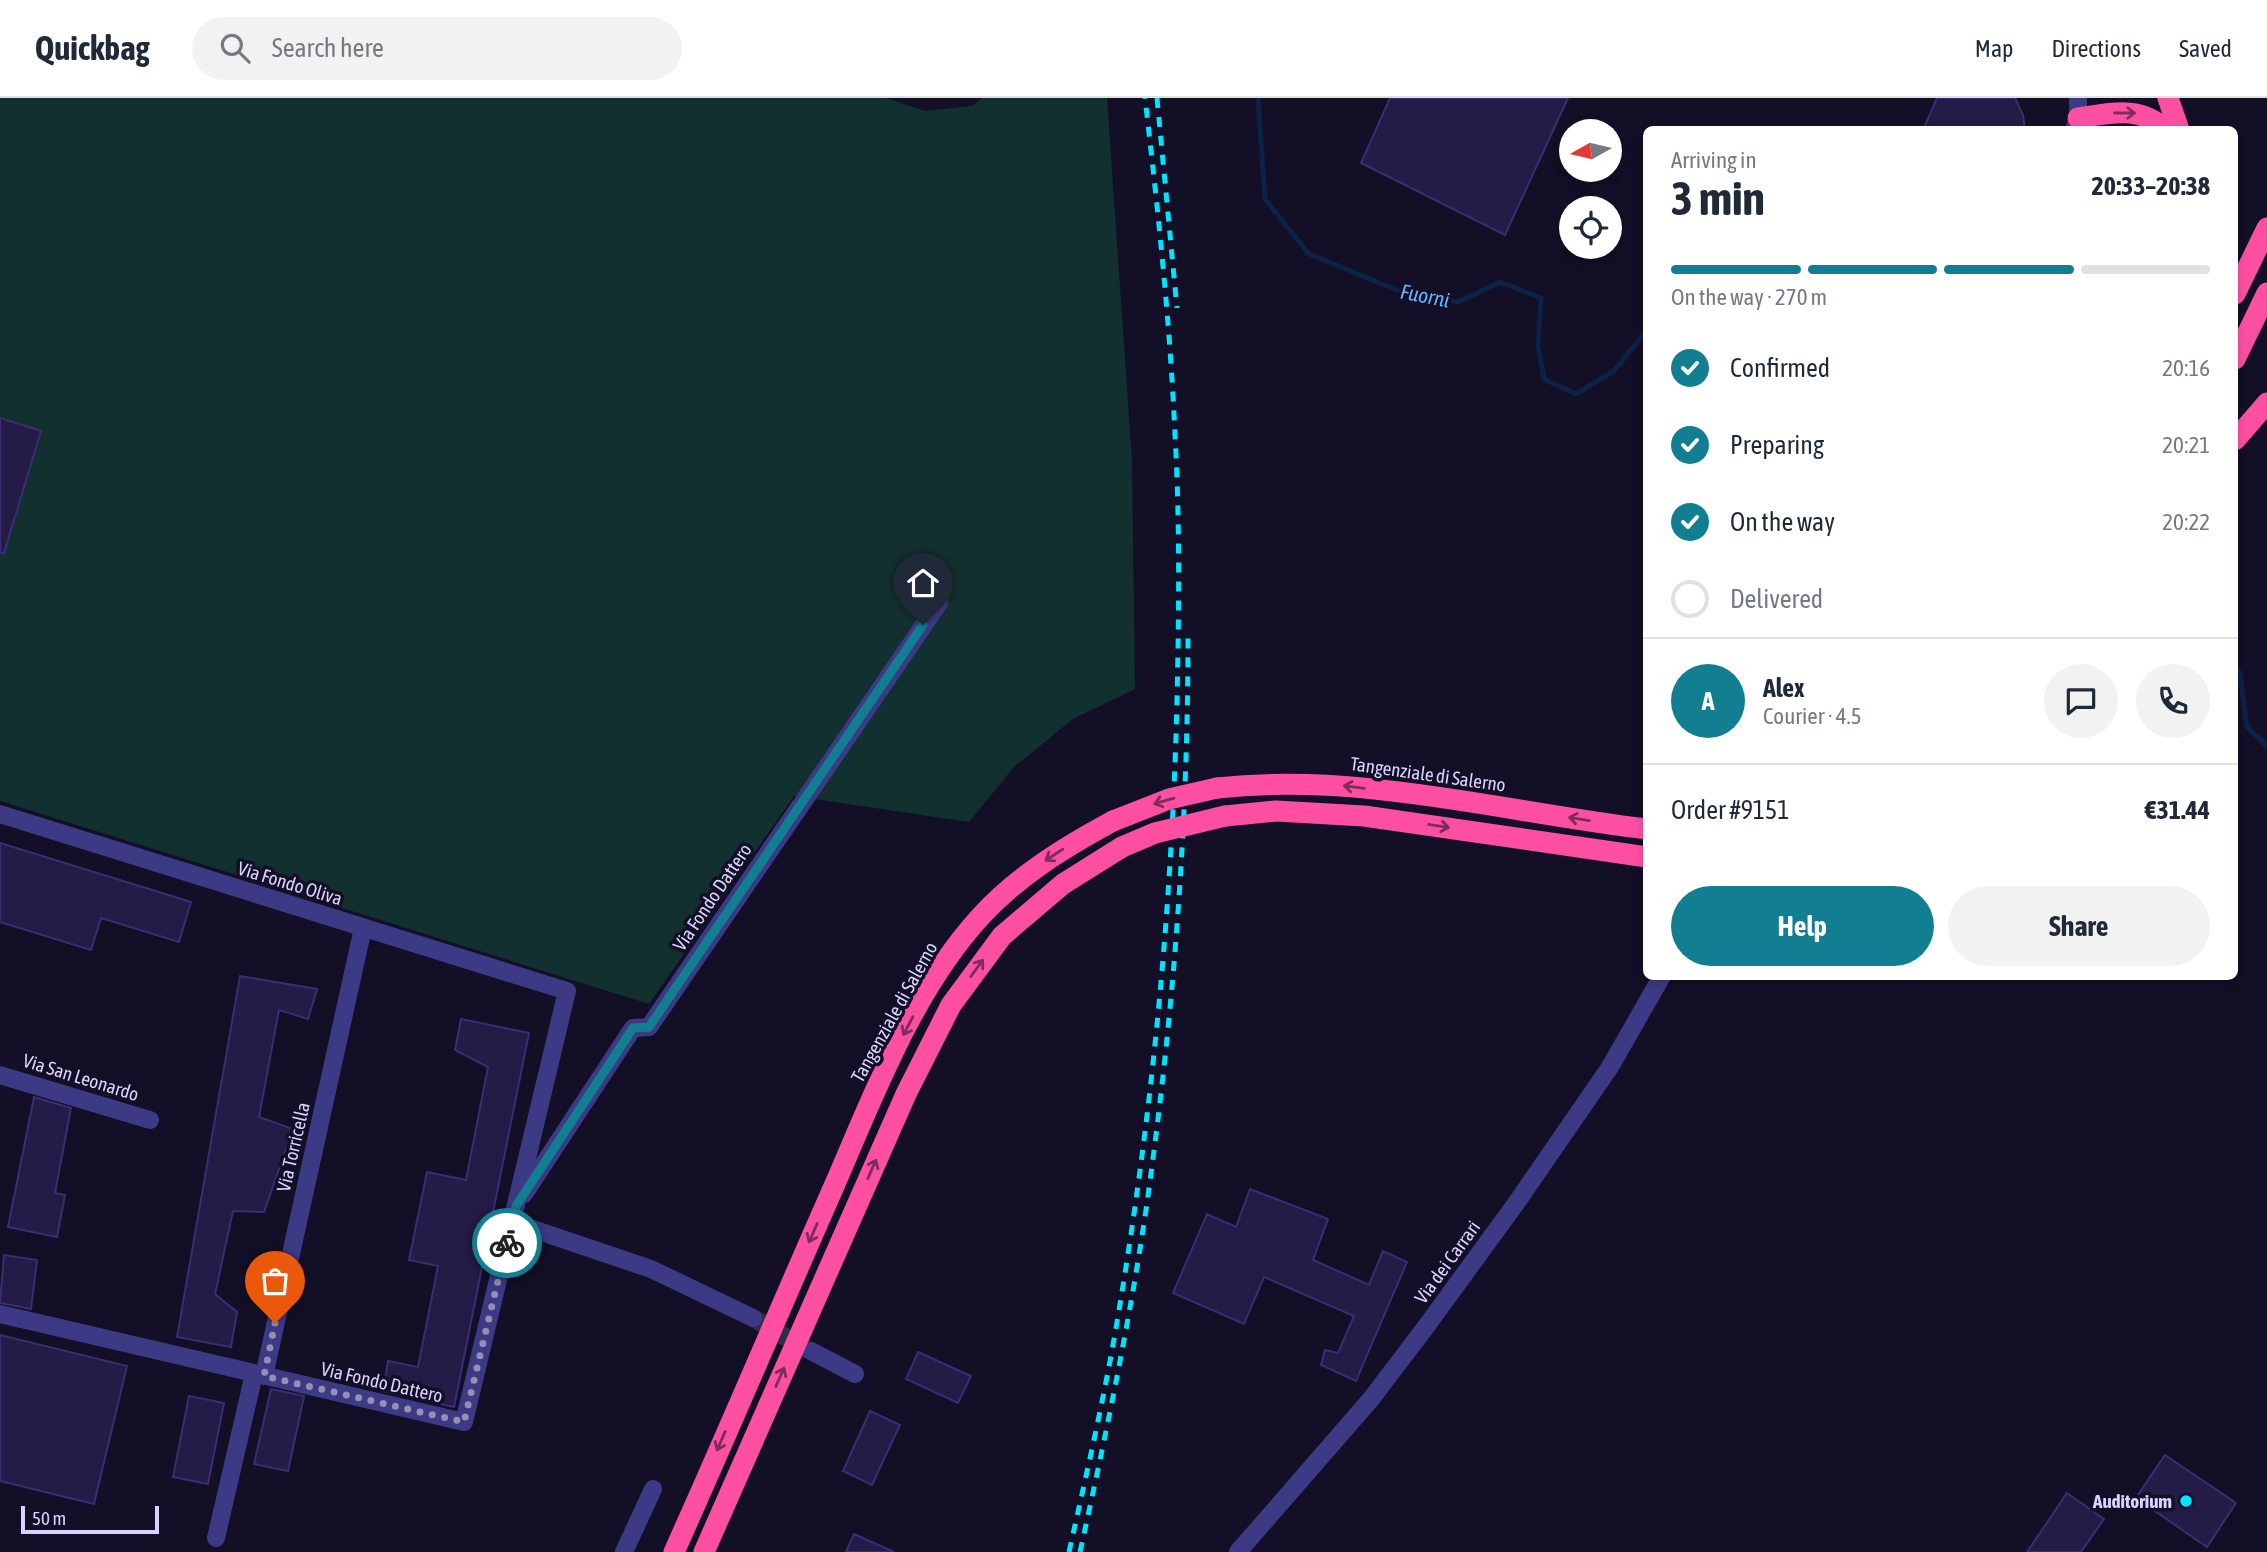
<!DOCTYPE html>
<html lang="en">
<head>
<meta charset="utf-8">
<style>
	:root { --surface:#fff; --page:#f2f2f3; --text:#1f2937; --muted:#747a83; --line:#e0e1e3; --accent:#117e91 }
	body { margin:0; font-family:"Asap Condensed",sans-serif; background:var(--page); color:var(--text); height:100vh; display:flex; flex-direction:column; font-size:26px; white-space:nowrap }
	* { box-sizing:border-box; margin:0 }
	p { font-size:23px; color:var(--muted) }
	.icon { flex:none; width:38px; height:38px; fill:none; stroke:currentColor; stroke-width:2; stroke-linecap:round; stroke-linejoin:round }
	.map { position:relative; flex:1; overflow:hidden }
	.panel { position:absolute; left:1643px; top:28px; width:595px; height:854px; display:flex; flex-direction:column; background:var(--surface); border-radius:10px; box-shadow:0 4px 10px #0003 }
	.panel>* { flex:none }
	.needle { width:46px; rotate:262deg }
	.buttons { position:absolute; left:1559px; top:21px; display:grid; gap:14px }
	.buttons a { display:grid; place-items:center; width:63px; height:63px; border-radius:50%; background:var(--surface); box-shadow:0 4px 10px #0003; font-size:35px }
	.scale { position:absolute; left:21px; bottom:18px; width:138px; box-sizing:border-box; padding-left:7px; border:4px solid #d9d4ff; border-top:0; font-size:19px; line-height:24px; white-space:nowrap; color:#d9d4ff; -webkit-text-stroke:5px #130f26; paint-order:stroke }
	.pin { position:absolute; display:grid; place-items:center; width:60px; height:60px; color:#fff; margin:-72px -30px; border-radius:50% 50% 50% 0; rotate:-45deg; box-shadow:0 0 7px #0007 }
	.pin .icon { rotate:45deg }
	.courier { position:absolute; display:grid; place-items:center; width:70px; height:70px; margin:-35px; border:5px solid #117e91; border-radius:50%; background:#fff; color:#222; box-shadow:0 2px 9px #0007 }
	.headline em { font-style:normal; font-weight:700 }
	.headline div { display:flex; flex-direction:column-reverse }
	.headline { display:flex; align-items:center; justify-content:space-between; height:119px; padding:0 28px }
	h1 { font-size:46px; font-weight:700; line-height:52px }
	.bar { display:grid; grid-template-columns:repeat(4,1fr); gap:10px 7px; align-content:center; height:84px; padding:0 28px }
	.bar i { height:9px; border-radius:5px; background:var(--line) }
	.bar .on { background:var(--accent) }
	.bar p { grid-column:span 4 }
	.line { display:flex; align-items:center; gap:18px; padding:0 28px; border-top:2px solid var(--line) }
	.line div { flex:1 }
	.round { display:grid; place-items:center; flex:none; width:74px; height:74px; border-radius:37px; background:var(--page) }
	ol { padding:0 28px; list-style:none }
	li { display:flex; align-items:center; gap:21px; height:77px }
	li p { margin-inline-start:auto }
	li .icon { padding:7px; border-radius:50%; background:var(--accent); color:#fff; stroke-width:4 }
	li:last-child { color:var(--muted) }
	li i { width:38px; height:38px; border:4px solid var(--line); border-radius:50% }
	.action { display:flex; gap:14px; margin-top:auto; padding:14px 28px }
	.action a { flex:1; height:80px; border-radius:42px; background:var(--accent); color:#fff; font-size:28px; font-weight:700; line-height:80px; text-align:center }
	.action a+a { background:var(--page); color:var(--text) }
	header { display:flex; align-items:center; gap:42px; box-sizing:border-box; height:98px; padding:0 35px; background:var(--surface); border-bottom:2px solid var(--line) }
	header strong { font-size:33px }
	nav { display:flex; gap:38px; margin-inline-start:auto; font-size:24px }
	.search { width:490px; height:63px; background:var(--page); display:flex; align-items:center; gap:18px; box-sizing:border-box; padding:0 24px; border-radius:38px; color:var(--muted); font-size:26px }
	.map>svg:first-child { display:block }
</style>
</head>
<body>
<header>
<strong>Quickbag</strong>
<div class="search"><svg class="icon" aria-label="search" viewBox="0 0 24 24"><circle cx="10" cy="10" r="6"/><path d="M15 15l6 6"/></svg>Search here</div>
<nav><a>Map</a><a>Directions</a><a>Saved</a></nav>
</header>
<div class="map">
<svg width="2267" height="1454" viewBox="0 0 2267 1454">
	<rect width="100%" height="100%" fill="#130f26"/>
	<path fill="#12302f" d="M0,0h886l39,13 47,-5 10,-8h125l25,362 3,229 -62,30 -59,48 -45,55 -175,-26 -145,208 -649,-203z"/>
	<g fill="none" stroke-linecap="round" stroke-linejoin="round">
		<g stroke="#0c2248" stroke-width="5">
			<path d="M1258,0l7,101 44,55 95,39 54,9 42,-20 41,16 -3,48 6,33 32,15 38,-23 33,-41"/>
			<path d="M2235,567l5,9 7,53 20,19"/>
		</g>
	</g>
	<g fill="#241b47" stroke="#3b2d73" stroke-width="2">
		<path d="M1390,0h178l-63,137 -144,-72z"/>
		<path d="M1937,0h78l8,17 2,15h-102z"/>
		<path d="M0,320l41,13 -37,122h-4z"/>
		<path d="M0,745l191,59 -12,40 -78,-24 -10,32 -91,-28z"/>
		<path d="M240,878l77,13 -9,30 -29,-9 -20,107 34,12 -29,83 -31,-1 -18,83 22,18 -6,35 -54,-10z"/>
		<path d="M461,921l68,14 -75,374 -71,-16 5,-30 30,6 20,-101 -29,-6 18,-88 39,8 22,-113 -33,-17z"/>
		<path d="M34,999l37,11 -16,85 10,2 -8,42 -49,-10z"/>
		<path d="M1250,1091l78,30 -15,41 56,25 14,-34 24,11 -51,119 -35,-16 4,-15 13,3 16,-37 -90,-39 -20,47 -71,-31 34,-79 29,13z"/>
		<path d="M4,1157l33,5 -6,49 -31,-6z"/>
		<path d="M0,1237l127,31 -33,138 -94,-23z"/>
		<path d="M918,1254l53,24 -13,27 -52,-24z"/>
		<path d="M271,1291l33,7 -16,75 -34,-7z"/>
		<path d="M189,1298l35,7 -16,81 -35,-7z"/>
		<path d="M870,1313l30,14 -28,60 -29,-14z"/>
		<path d="M2165,1357l71,48 -29,44 -71,-49z"/>
		<path d="M2067,1395l37,26 -23,33h-54z"/>
		<path d="M854,1436l40,18h-48z"/>
	</g>
	<g fill="none" stroke-linecap="round" stroke-linejoin="round">
		<path stroke="#312d47" stroke-width="18" stroke-dasharray="18 9" stroke-linecap="butt" d="M753,1220l55,32"/>
		<g stroke="#3d3a85" stroke-width="18">
			<path d="M2074,32l4,-12v-20"/>
			<path d="M0,716l567,177 -103,431 -464,-108"/>
			<path d="M0,977l150,45"/>
			<path d="M524,1096l109,-166 16,-1 290,-424"/>
			<path d="M512,1124l139,47 102,49"/>
			<path d="M811,1253l44,23"/>
			<path d="M264,1278l99,-448"/>
			<path d="M216,1440l38,-164"/>
			<path d="M624,1454l29,-63"/>
			<path d="M1238,1454l133,-153 54,-71 92,-126 93,-135 52,-91"/>
		</g>
		<g stroke="#ff4fa3" stroke-width="21">
			<path d="M2168,0l11,32"/>
			<path d="M2078,20c35,-5 60,-13 89,12"/>
			<path d="M2235,196l32,-66"/>
			<path d="M2235,261l32,-66"/>
			<path d="M2235,342l32,-37"/>
			<path d="M1217,690c144,-16 287,24 430,41"/>
			<path d="M1225,718l51,-5 88,5 283,41"/>
			<path d="M674,1454c55,-122 107,-246 161,-368 39,-90 78,-194 146,-268 38,-41 84,-69 132,-95"/>
			<path d="M704,1454l202,-458 45,-89 51,-69 61,-52 59,-37"/>
		</g>
		<g stroke="#00e5ff" stroke-width="5" stroke-dasharray="10 9" stroke-linecap="butt">
			<path d="M1157,0l20,210"/>
			<path d="M1069,1454c17,-76 35,-153 48,-230 35,-206 55,-414 60,-622 2,-88 3,-177 -2,-265 -5,-113 -17,-225 -30,-337"/>
			<path d="M1080,1454c25,-113 49,-227 66,-342 27,-190 42,-382 42,-574"/>
		</g>
		<g stroke="#ff4fa3" stroke-width="21">
			<path d="M1113,723l56,-22 48,-11"/>
			<path d="M1122,749l33,-14 70,-17"/>
		</g>
	</g>
	<defs><path id="oneway-shaft" d="M-6 0H5M1.5-3L5.5 0L1.5 3" fill="none" stroke-width="1.6" stroke-linecap="round" stroke-linejoin="round" transform="scale(1.75)"/></defs>
	<g stroke="#7d2c5e">
		<use href="#oneway-shaft" transform="translate(2125 15)"/>
		<use href="#oneway-shaft" transform="translate(1354 689) rotate(-173)"/>
		<use href="#oneway-shaft" transform="translate(1164 703) rotate(164)"/>
		<use href="#oneway-shaft" transform="translate(1579 721) rotate(-171)"/>
		<use href="#oneway-shaft" transform="translate(1439 728) rotate(9)"/>
		<use href="#oneway-shaft" transform="translate(1054 757) rotate(147)"/>
		<use href="#oneway-shaft" transform="translate(977 870) rotate(-54)"/>
		<use href="#oneway-shaft" transform="translate(908 928) rotate(118)"/>
		<use href="#oneway-shaft" transform="translate(872 1071) rotate(-66)"/>
		<use href="#oneway-shaft" transform="translate(813 1135) rotate(114)"/>
		<use href="#oneway-shaft" transform="translate(780 1279) rotate(-66)"/>
		<use href="#oneway-shaft" transform="translate(721 1343) rotate(114)"/>
	</g>
	<g fill="none" stroke-linecap="round" stroke-linejoin="round">
		<path stroke="#948fb3" stroke-width="7" stroke-dasharray="0 12.6" d="M275,1225l-11,53 200,46 43,-179"/>
		<path stroke="#117e91" stroke-width="9" d="M507,1145l9,-37 117,-178 16,-1 274,-402"/>
	</g>
	<circle fill="#00e5ff" stroke="#130f26" stroke-width="2.5" cx="2186" cy="1403" r="7"/>
	<g text-anchor="middle" dominant-baseline="central" stroke-width="7" stroke-linejoin="round" paint-order="stroke">
		<g font-size="19" fill="#d9d4ff" stroke="#130f26">
			<text transform="translate(1428 676) rotate(8)">Tangenziale di Salerno</text>
			<text transform="translate(290 785) rotate(17)">Via Fondo Oliva</text>
			<text transform="translate(712 799) rotate(-56)">Via Fondo Dattero</text>
			<text transform="translate(894 914) rotate(-61)">Tangenziale di Salerno</text>
			<text transform="translate(81 979) rotate(17)">Via San Leonardo</text>
			<text transform="translate(293 1049) rotate(-77)">Via Torricella</text>
			<text transform="translate(1447 1164) rotate(-54)">Via dei Carrari</text>
			<text transform="translate(382 1284) rotate(13)">Via Fondo Dattero</text>
		</g>
		<g font-size="19" font-weight="bold" fill="#d9d4ff" stroke="#130f26" text-anchor="end">
			<text x="2172" y="1403">Auditorium</text>
		</g>
		<g font-size="21" font-style="italic" fill="#62b6ff" stroke="#130f26">
			<text transform="translate(1425 197) rotate(11)">Fuorni</text>
		</g>
	</g>
</svg>
<div class="buttons">
<a><svg class="needle" viewBox="-14 -14 28 28"><path d="M0-13l5 13h-10z" fill="#e53935"/><path d="M0 13l5-13h-10z" fill="#747a83"/></svg></a>
<a><svg class="icon" aria-label="locate" viewBox="0 0 24 24"><circle cx="12" cy="12" r="6"/><path d="M12 2v4M12 18v4M2 12h4M18 12h4"/></svg></a>
</div>
<div class="scale">50 m</div>
<div class="pin" style="left:275px;top:1225px;background:#ea580c"><svg class="icon" aria-label="bag" viewBox="0 0 24 24"><path d="M5 8h14l-1 12H6zM9 8a3 3 0 0 1 6 0"/></svg></div>
<div class="pin" style="left:923px;top:527px;background:#1f2937"><svg class="icon" aria-label="home" viewBox="0 0 24 24"><path d="M3 11l9-7 9 7M6 9v11h12V9"/></svg></div>
<div class="courier" style="left:507px;top:1145px"><svg class="icon" aria-label="bike" viewBox="0 0 24 24"><circle cx="6" cy="16" r="4"/><circle cx="18" cy="16" r="4"/><path d="M6 16l4-8h5l3 8M10 8l3 8H6M13 5h3"/></svg></div>
<section class="panel">
<div class="headline"><div><h1>3 min</h1><p>Arriving in</p></div><em>20:33–20:38</em></div>
<div class="bar"><i class="on"></i><i class="on"></i><i class="on"></i><i></i><p>On the way · 270 m</p></div>
<ol>
<li><svg class="icon" aria-label="check" viewBox="0 0 24 24"><path d="M5 12l5 5 9-10"/></svg>Confirmed<p>20:16</p></li>
<li><svg class="icon" aria-label="check" viewBox="0 0 24 24"><path d="M5 12l5 5 9-10"/></svg>Preparing<p>20:21</p></li>
<li><svg class="icon" aria-label="check" viewBox="0 0 24 24"><path d="M5 12l5 5 9-10"/></svg>On the way<p>20:22</p></li>
<li><i></i>Delivered</li>
</ol>
<div class="line" style="height:126px"><b class="round" style="background:var(--accent);color:#fff">A</b><div><b>Alex</b><p>Courier · 4.5</p></div><a class="round"><svg class="icon" aria-label="chat" viewBox="0 0 24 24"><path d="M4 5h16v11H9l-5 4z"/></svg></a><a class="round"><svg class="icon" aria-label="phone" viewBox="0 0 24 24"><path d="M5 4h4l2 5-3 2q2 4 5 5l2-3 5 2v4C11 20 4 13 5 4z"/></svg></a></div>
<div class="line" style="height:91px"><div>Order #9151</div><b>€31.44</b></div>
<div class="action"><a>Help</a><a>Share</a></div>
</section>
</div>
</body>
</html>
